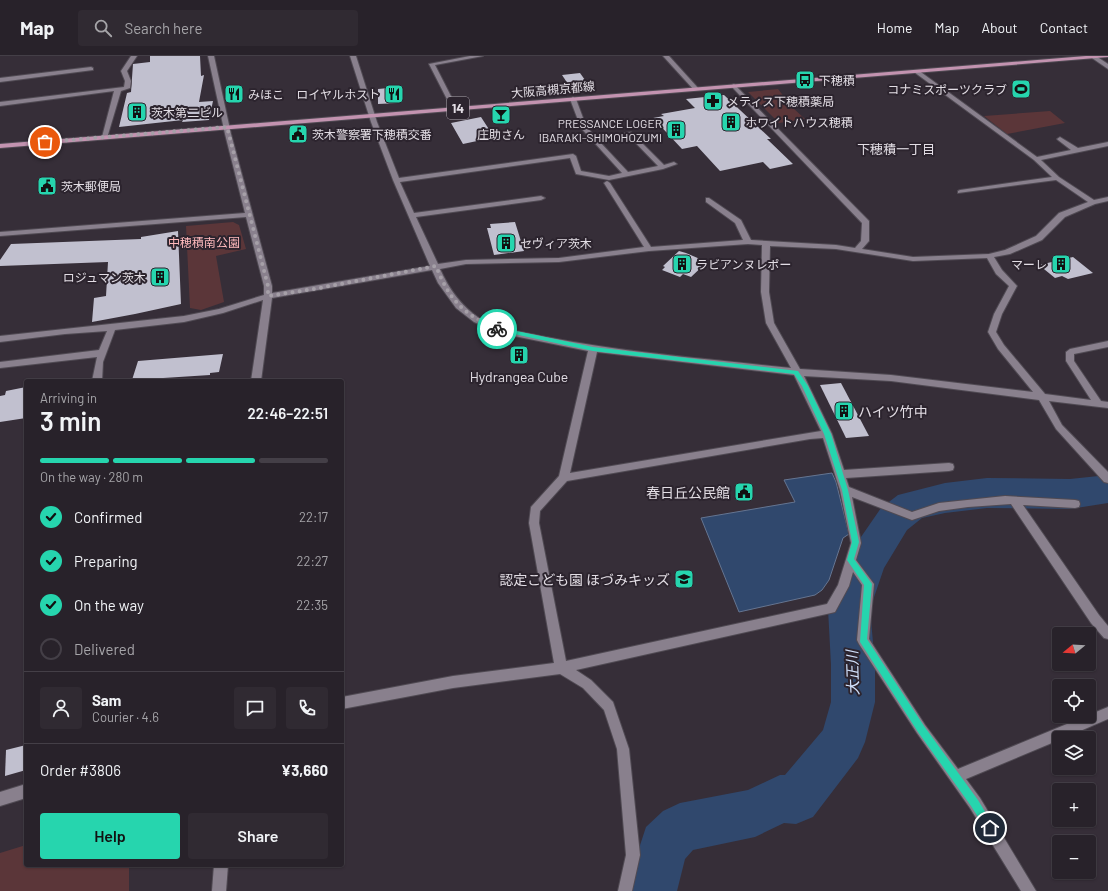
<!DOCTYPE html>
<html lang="en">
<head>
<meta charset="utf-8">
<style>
	:root { --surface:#28222a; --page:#302a32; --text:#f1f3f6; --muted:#a5a4a8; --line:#443f47; --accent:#26d5ae }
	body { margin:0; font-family:Barlow,"Noto Sans JP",sans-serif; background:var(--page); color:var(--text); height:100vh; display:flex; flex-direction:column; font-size:15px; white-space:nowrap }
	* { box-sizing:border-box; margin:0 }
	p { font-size:13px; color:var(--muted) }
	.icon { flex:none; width:22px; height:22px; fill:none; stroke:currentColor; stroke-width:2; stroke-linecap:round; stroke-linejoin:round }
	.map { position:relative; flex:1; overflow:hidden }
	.drawer { position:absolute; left:24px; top:323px; width:320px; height:488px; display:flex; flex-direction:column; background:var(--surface); border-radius:4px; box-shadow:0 1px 3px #0004,0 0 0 1px var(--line) }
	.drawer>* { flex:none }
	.needle { width:26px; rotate:252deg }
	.buttons { position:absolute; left:1052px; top:571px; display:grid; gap:8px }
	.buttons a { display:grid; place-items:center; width:44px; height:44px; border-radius:4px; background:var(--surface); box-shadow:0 1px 3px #0004,0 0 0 1px var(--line); font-size:20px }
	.pin { position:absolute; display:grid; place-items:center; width:34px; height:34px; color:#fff; margin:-17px; border:2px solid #fff; border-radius:50%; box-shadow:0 1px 4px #0007 }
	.courier { position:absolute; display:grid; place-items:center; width:40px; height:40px; margin:-20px; border:3px solid #26d5ae; border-radius:50%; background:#fff; color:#222; box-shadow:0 1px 5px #0007 }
	.summary em { font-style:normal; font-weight:600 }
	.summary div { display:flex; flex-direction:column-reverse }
	.summary { display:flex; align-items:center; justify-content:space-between; height:68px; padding:0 16px }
	h1 { font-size:26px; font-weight:600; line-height:30px }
	.bar { display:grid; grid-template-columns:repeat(4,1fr); gap:6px 4px; align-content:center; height:48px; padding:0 16px }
	.bar i { height:5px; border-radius:3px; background:var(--line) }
	.bar .active { background:var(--accent) }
	.bar p { grid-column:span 4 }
	.line { display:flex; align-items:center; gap:10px; padding:0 16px; border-top:1px solid var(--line) }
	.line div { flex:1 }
	.round { display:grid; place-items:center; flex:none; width:42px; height:42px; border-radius:4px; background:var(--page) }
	ol { padding:0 16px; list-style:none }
	li { display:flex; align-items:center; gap:12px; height:44px }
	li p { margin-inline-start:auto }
	li .icon { padding:4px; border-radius:50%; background:var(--accent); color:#111; stroke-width:4 }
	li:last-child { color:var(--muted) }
	li i { width:22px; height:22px; border:2px solid var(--line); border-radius:50% }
	.cta { display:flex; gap:8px; margin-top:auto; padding:8px 16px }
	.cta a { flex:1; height:46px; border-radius:4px; background:var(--accent); color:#111; font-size:16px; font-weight:600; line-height:46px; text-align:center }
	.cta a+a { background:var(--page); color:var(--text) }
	header { display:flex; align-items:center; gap:24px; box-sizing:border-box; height:56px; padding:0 20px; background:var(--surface); border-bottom:1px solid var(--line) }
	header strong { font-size:19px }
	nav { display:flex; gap:22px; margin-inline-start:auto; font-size:14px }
	.search { width:280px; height:36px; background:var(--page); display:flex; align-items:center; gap:10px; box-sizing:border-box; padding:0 14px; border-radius:4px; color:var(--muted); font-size:15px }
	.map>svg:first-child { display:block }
</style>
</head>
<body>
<header>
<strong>Map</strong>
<div class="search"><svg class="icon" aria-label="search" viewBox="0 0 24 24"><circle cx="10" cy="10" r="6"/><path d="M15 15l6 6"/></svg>Search here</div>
<nav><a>Home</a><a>Map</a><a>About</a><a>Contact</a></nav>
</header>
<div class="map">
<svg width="1108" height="835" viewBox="0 0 1108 835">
	<rect width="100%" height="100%" fill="#362e38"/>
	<g fill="#5b3639">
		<path d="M778,33l14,18 13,12 -26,4 -31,-31z"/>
		<path d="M1050,55l15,12 -58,11 -23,-18z"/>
		<path d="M233,166l6,3 7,24 -30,7 8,46 -23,8 -11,-2 -4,-82z"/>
		<path d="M26,789v20h103v26h-129v-38z"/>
	</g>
	<path fill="#30486d" stroke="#657591" d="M832,417l4,9 13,52 -6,4 -14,42 -7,10 -7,5 -76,17 -38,-94 94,-16 -11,-22z"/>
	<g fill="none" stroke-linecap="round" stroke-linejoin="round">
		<path fill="#30486d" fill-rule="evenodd" d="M1108,419v28l-38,6 -83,-1 -42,5 -23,5 -15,12 -23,38 -14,41 5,56v37l-10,40 -7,16 -45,59 -17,7 -12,-1 -29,14 -62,13 -8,9 -8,32h-52l21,-64 17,-16 17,-8 68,-13 32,-15h5l38,-45 8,-28v-37l-3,-56 24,-59 29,-42 17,-13 47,-12 42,-5 83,1z"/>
	</g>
	<g fill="#c1c0cf">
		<path d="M150,0h50l1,20 3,-1 -5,27 14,-1 -4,19 -27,2 1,-2 -64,7 8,-34 4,-1 2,-28 17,-2z"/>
		<path d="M580,17l10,14 -18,3 -10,-15z"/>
		<path d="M399,31l-1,16 -20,1v-15z"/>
		<path d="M724,39l47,44h-4l26,25 -23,5 -7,-7 -43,9 -23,-25 -15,3 -29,-31 11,-2 -3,-2 34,-6 -9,-9z"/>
		<path d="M481,61l11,17 -4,1 3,3 -28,6 -12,-21z"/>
		<path d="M515,166l9,29 -30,4 -7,-27h4l-1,-4z"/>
		<path d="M178,175l3,73 -46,10 -43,8 2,-24 12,-2 2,-34 -108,4v-6l11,-16 130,-5v-2z"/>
		<path d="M679,195l7,2 21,9 -16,15 -8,-3 -3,3 -18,-7 3,-3 -2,-1z"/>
		<path d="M1073,201l20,16 -25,6 -6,-3 -7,2 -16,-13z"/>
		<path d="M223,298l-4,18 -9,1v2l-78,5 6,-19z"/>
		<path d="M841,327l28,53 -23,2 -26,-53z"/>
		<path d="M26,331v31l-26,4v-26l5,-1 1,-4z"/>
		<path d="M26,689v25l-21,6 1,-26z"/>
	</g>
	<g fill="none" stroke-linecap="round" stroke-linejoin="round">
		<defs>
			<g id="minor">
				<path d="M131,0h6l-10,15 4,10 -1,7 -9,3 -14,47 -5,-1 12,-46 -114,15v-4l124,-15 1,-6 -4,-10z"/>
				<path d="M208,0h6l17,78 41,152v7l158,-27 -37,-86 -22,-58 -21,-66h6l21,66 22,56 174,-24 3,2 5,15 28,5 13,-3 -41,-45 -11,-29 3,-2 3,2 10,27 10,12 35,-6 33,33 10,-3 3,2 -14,5 -54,11 -33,-6 -6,-16 -170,24 14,31 127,-17 4,2 -4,2 -125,17 22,47 28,-4 93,-2 85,-11 -40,-64 3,-2 3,2 41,64 92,-7 -8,-17 -29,-21v-4h3l32,22 10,20 85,5 19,3 6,-7 1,-18 -130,-136v-2l2,-1 135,137v20l-7,8 51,8 76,-3 16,-4 31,-14 23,-23 29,-11 -32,-22 -98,13v-2l2,-1 92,-13 -18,-17 -120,-88v-2h4l119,87 34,-7 -13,-10 -1,-1 3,-2 18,11 30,-6v4l-67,14 18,17 35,23 14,-3v4l-13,3 -30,13 -23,23 -32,14 -16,3 8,13 15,16 -15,28 -6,18 8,13 41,49 46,6 -25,-39v-9l4,-3 38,-8v6l-34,7v7l27,40 7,1v6l-59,-7 13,24 46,47v11l-4,-1 -48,-53 -17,-29 -148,-19 -87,-5 28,58 12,36 105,-7 4,1 1,3 -1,3 -4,1 -103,7 3,9 63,25 27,-9 66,-7 70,4 4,1 1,3 -1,3 -4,1 -52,-3 76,110 9,11v13l-4,-1 -13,-15 -80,-119 -43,3 -29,4 -27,9 -60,-23 9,46 -5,17 18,24 -5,55 56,86 33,44 150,-62v12l-44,19h-5v2l-93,39 14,19 56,93h-15l-51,-83 -53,-75 -58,-89 -2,-4 5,-55 -9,-13 -4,14 -14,26 -4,1 -255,57 15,10 22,22 16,47 11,106 -8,36h-14l8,-36 -9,-106 -13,-39 -21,-22 -23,-14 -107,14 -111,21v-12l111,-21 101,-13 -25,-140 2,-16 28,-31 29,-125 -89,-18 -25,-11 -18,-14 -18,-25 -6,-13 -160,28 -11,83h-10l12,-81 -40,13 -39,9 -69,8 -12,32 -1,19h-10l5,-24 -97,11v-6l99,-12 8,-19 -42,3 -65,8v-6l184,-20 35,-7 45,-14v-9l-18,-69 -246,19v-4l245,-19 -20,-79zM628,79l30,31 -30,6 -29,-31zM748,188l14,1 -1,47 5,31 25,45c-82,-9 -164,-15 -245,-31 -22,-5 -47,-7 -67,-19 -18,-12 -30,-29 -39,-49l26,-5 93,-2 90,-11zM770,190l66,3 77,12 74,-3 9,16 13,12 -15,28 -6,18 10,17 35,43 -142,-17 -91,-6 -26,-46 -5,-31zM597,296l197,23 27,56 -251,42zM823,382l17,52 11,53 -13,42 -11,19 -261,57 -27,-138 1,-12 27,-30 243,-42z"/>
				<path d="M470,0h13l-48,9 22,43 -5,1 -23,-45z"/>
				<path d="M1092,0h4l12,8v5l-16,-11z"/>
				<path d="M91,11l2,1v2l-93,12v-4z"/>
				<path d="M26,728v14l-26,8v-14z"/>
				<path d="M214,809h14l-2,26h-14z"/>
			</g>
			<path id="tertiary" d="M663,0h6l29,32v2h-4z"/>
			<path id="primary" d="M1086,0h22v1l-1108,91v-4z"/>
		</defs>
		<use href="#minor" stroke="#504a53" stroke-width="2"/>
		<use href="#tertiary" stroke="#504a53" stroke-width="2"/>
		<use href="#primary" stroke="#504a53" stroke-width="2"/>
		<use href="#minor" fill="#89808d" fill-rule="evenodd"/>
		<use href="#tertiary" fill="#89808d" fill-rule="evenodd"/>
		<use href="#primary" fill="#c393b0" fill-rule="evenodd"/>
	</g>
	<path fill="#26d5ae" d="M497,271l96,20 205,24 10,15 23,48 17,56 11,52 -5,17 18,25 -5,55 57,87 54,74 15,25v6h-6l-16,-25 -53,-74 -58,-90 4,-57 -17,-25 5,-18 -10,-52 -18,-56 -22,-48 -8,-12 -201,-23 -98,-21z"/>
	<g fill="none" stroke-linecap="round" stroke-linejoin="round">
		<path stroke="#a6a0a8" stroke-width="4" stroke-dasharray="0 7.2" d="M45,86l182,-15 41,159v10l46,-7 122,-23c13,34 28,49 61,63"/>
	</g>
	<defs>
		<symbol id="bus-square" viewBox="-11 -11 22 22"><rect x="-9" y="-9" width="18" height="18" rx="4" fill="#26d5ae" stroke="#2c242e"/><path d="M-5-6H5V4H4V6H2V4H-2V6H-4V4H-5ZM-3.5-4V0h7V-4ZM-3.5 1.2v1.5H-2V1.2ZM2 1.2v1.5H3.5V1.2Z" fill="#111"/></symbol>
		<symbol id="stadium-square" viewBox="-11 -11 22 22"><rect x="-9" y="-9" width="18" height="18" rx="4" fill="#26d5ae" stroke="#2c242e"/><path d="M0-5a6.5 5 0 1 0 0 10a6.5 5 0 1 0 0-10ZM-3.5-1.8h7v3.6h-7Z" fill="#111"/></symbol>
		<symbol id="restaurant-square" viewBox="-11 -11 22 22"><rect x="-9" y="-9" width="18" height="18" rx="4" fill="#26d5ae" stroke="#2c242e"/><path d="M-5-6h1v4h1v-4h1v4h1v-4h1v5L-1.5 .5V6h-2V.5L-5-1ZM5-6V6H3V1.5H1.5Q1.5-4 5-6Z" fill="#111"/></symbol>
		<symbol id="pharmacy-square" viewBox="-11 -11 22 22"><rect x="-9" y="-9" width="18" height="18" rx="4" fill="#26d5ae" stroke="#2c242e"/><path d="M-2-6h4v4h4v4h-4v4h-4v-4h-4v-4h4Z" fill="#111"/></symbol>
		<symbol id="building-square" viewBox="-11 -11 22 22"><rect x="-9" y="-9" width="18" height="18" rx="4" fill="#26d5ae" stroke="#2c242e"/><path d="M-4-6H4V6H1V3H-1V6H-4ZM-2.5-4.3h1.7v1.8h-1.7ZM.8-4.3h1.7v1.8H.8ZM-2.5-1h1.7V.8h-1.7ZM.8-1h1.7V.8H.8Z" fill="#111"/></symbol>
		<symbol id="bar-square" viewBox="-11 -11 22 22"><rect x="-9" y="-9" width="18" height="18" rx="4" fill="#26d5ae" stroke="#2c242e"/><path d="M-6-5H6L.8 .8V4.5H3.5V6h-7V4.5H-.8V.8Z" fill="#111"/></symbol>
		<symbol id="civic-square" viewBox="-11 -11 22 22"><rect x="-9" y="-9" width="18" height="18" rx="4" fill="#26d5ae" stroke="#2c242e"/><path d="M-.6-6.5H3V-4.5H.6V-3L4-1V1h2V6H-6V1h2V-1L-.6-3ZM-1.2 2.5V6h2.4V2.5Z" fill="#111"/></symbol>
		<symbol id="school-square" viewBox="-11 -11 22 22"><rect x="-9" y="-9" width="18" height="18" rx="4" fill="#26d5ae" stroke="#2c242e"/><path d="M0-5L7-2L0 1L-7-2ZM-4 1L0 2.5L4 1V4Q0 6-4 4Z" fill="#111"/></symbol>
	</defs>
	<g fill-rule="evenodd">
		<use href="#bus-square" x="794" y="13" width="22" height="22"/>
		<use href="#stadium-square" x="1010" y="22" width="22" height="22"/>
		<use href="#restaurant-square" x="223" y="27" width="22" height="22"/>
		<use href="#restaurant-square" x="383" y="27" width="22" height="22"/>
		<use href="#pharmacy-square" x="702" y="34" width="22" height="22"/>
		<use href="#building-square" x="126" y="45" width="22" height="22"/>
		<use href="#bar-square" x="490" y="48" width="22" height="22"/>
		<use href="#building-square" x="720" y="55" width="22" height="22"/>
		<use href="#building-square" x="665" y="63" width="22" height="22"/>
		<use href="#civic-square" x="287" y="67" width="22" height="22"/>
		<use href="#civic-square" x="36" y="119" width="22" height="22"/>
		<use href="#building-square" x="495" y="176" width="22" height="22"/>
		<use href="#building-square" x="671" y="197" width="22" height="22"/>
		<use href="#building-square" x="1050" y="197" width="22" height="22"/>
		<use href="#building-square" x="149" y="210" width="22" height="22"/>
		<use href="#building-square" x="508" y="288" width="22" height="22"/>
		<use href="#building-square" x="833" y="344" width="22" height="22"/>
		<use href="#civic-square" x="733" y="425" width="22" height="22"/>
		<use href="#school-square" x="673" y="512" width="22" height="22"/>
	</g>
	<g text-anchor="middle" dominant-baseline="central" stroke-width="4" stroke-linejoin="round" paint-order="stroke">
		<g font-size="12" fill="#e2dde4" stroke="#2c242e" text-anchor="start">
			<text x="819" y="24">下穂積</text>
			<text x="1007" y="33" text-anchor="end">コナミスポーツクラブ</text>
			<text x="248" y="38">みほこ</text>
			<text x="380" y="38" text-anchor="end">ロイヤルホスト</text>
			<text x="727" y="45">メティス下穂積薬局</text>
			<text x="151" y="56">茨木第二ビル</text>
			<text x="745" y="66">ホワイトハウス穂積</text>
			<text x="662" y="67" text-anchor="end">PRESSANCE LOGER<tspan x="662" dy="14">IBARAKI-SHIMOHOZUMI</tspan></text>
			<text x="312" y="78">茨木警察署下穂積交番</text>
			<text x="501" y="78" text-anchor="middle">庄助さん</text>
			<text x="61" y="130">茨木郵便局</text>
			<text x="520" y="187">セヴィア茨木</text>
			<text x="696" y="208">ラビアンヌレポー</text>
			<text x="1047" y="208" text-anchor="end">マーレ</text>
			<text x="146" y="221" text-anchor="end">ロジュマン茨木</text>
		</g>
		<g font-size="12" fill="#e2dde4" stroke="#2c242e">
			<text transform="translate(553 33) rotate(-5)">大阪高槻京都線</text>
		</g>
		<g font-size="12" fill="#feb9bc" stroke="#2c242e">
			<text x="204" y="186">中穂積南公園</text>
		</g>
		<rect fill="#2c242e" stroke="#aba6ad" stroke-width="1" x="447" y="41" width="22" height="22" rx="3"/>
		<g font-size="13" font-weight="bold" fill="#e2dde4">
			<text x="458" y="52">14</text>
		</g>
		<g font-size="13" fill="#e2dde4" stroke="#2c242e">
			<text x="896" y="93">下穂積一丁目</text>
		</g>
		<g font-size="14" fill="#e2dde4" stroke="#2c242e" text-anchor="end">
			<text x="519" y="320" text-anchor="middle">Hydrangea Cube</text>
			<text x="858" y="355" text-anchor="start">ハイツ竹中</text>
			<text x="730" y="436">春日丘公民館</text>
			<text x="670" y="523">認定こども園 ほづみキッズ</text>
		</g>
		<g font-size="15" font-style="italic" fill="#d2e2fd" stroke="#2c242e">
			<text transform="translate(852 617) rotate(-92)">大正川</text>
		</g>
	</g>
</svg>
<div class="buttons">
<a><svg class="needle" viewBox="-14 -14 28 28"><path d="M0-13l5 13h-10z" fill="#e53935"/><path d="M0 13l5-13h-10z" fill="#a5a4a8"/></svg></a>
<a><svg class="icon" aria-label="locate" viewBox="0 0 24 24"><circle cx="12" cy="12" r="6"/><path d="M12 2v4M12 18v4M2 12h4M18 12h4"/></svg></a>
<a><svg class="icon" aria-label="layers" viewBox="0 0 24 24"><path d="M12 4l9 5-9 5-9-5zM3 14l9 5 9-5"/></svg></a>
<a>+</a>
<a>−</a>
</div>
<div class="pin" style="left:45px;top:86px;background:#ea580c"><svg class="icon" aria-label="bag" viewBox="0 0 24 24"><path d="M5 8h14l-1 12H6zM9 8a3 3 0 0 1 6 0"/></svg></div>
<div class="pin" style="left:990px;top:772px;background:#1f2937"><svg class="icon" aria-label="home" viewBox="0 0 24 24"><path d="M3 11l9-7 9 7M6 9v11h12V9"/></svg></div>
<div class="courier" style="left:497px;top:273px"><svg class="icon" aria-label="bike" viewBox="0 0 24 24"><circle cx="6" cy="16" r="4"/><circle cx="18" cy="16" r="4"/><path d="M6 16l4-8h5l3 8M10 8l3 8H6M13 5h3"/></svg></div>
<section class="drawer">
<div class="summary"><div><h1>3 min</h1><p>Arriving in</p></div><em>22:46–22:51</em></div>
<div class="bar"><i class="active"></i><i class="active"></i><i class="active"></i><i></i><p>On the way · 280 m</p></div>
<ol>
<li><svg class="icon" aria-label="check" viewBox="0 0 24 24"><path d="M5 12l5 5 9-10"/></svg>Confirmed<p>22:17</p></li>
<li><svg class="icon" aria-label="check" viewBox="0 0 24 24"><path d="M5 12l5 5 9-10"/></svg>Preparing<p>22:27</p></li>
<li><svg class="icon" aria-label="check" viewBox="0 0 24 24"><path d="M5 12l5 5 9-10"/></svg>On the way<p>22:35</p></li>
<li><i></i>Delivered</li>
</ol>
<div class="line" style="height:72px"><a class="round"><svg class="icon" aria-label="person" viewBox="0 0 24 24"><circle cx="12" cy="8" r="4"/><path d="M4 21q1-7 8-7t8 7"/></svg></a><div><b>Sam</b><p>Courier · 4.6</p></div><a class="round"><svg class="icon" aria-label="chat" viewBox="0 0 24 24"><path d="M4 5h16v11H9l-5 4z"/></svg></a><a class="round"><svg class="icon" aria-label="phone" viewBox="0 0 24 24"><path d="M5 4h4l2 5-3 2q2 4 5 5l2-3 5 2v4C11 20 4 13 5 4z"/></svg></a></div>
<div class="line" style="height:52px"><div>Order #3806</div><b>¥3,660</b></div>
<div class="cta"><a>Help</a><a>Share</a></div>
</section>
</div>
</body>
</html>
